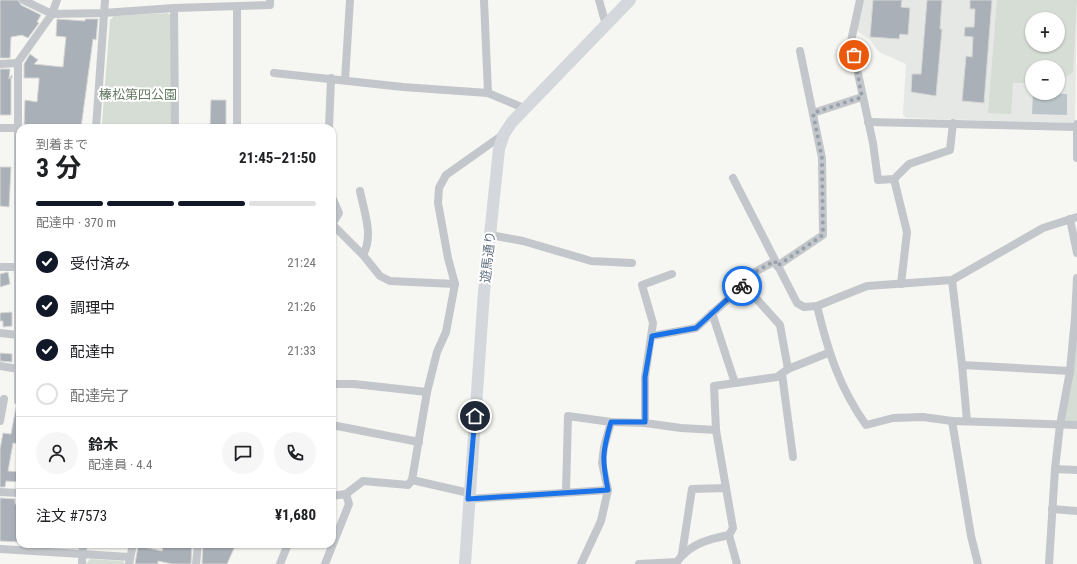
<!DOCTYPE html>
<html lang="ja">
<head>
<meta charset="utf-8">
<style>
	:root { --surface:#fff; --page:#f6f6f6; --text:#202124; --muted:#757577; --line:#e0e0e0; --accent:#111827 }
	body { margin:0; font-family:"Roboto Condensed","Noto Sans JP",sans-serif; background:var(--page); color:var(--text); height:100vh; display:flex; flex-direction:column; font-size:15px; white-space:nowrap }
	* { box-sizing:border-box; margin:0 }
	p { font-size:13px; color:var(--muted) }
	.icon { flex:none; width:22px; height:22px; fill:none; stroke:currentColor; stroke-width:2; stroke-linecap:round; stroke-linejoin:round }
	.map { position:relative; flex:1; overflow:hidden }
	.panel { position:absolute; left:16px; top:124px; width:320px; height:424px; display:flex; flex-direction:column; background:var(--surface); border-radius:12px; box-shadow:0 1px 3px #0004 }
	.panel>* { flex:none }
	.fabs { position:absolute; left:1025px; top:12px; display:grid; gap:8px }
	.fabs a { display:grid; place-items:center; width:40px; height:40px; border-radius:50%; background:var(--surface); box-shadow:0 1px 3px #0004; font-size:20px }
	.pin { position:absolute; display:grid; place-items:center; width:34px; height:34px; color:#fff; margin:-17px; border:2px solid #fff; border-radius:50%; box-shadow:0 1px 4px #0007 }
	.courier { position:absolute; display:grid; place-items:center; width:40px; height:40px; margin:-20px; border:3px solid #1a73e8; border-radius:50%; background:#fff; color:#222; box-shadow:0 1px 5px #0007 }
	.summary em { font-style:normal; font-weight:700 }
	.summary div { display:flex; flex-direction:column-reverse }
	.summary { display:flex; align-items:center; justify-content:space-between; height:68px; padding:0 20px }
	h1 { font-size:26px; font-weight:700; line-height:30px }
	.bar { display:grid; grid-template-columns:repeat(4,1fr); gap:6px 4px; align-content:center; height:48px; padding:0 20px }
	.bar i { height:5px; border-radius:3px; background:var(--line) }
	.bar .selected { background:var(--accent) }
	.bar p { grid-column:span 4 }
	.line { display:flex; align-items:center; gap:10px; padding:0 20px; border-top:1px solid var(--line) }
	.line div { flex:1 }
	.round { display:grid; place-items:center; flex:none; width:42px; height:42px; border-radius:21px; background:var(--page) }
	ol { padding:0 20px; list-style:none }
	li { display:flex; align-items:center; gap:12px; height:44px }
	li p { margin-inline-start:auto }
	li .icon { padding:4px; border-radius:50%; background:var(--accent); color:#fff; stroke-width:4 }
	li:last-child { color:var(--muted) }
	li i { width:22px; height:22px; border:2px solid var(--line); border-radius:50% }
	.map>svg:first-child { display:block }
</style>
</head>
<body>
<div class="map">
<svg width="1077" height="564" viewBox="0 0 1077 564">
	<rect width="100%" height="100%" fill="#f6f6f2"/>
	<path fill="#e6e8e6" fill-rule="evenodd" d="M863,0h214l-2,120 -4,3 -165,-5 -3,-4 3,-50 -27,-12 -9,-12 -14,-10zM1032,19h26v26h-26zM1032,67h26v26h-26z"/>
	<g fill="#d6ddd4" fill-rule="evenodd">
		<path d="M997,0h80l-4,72 -15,11v-16h-26v16h-19l-2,31 -23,-1zM1032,19h26v26h-26z"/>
		<path d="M168,13l3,3v112h-66l-3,-5 8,-103 4,-4z"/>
		<path d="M1077,341v80l-12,1 -2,-2z"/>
		<path d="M90,559l33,2 2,3h-39z"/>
	</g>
	<path fill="#bbc5ca" d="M1033,93l34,1v21l-35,-1z"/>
	<g fill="#a9b0b7" stroke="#d7d7d5">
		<path d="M0,0h18l3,5 20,10 -4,7 2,1 -11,15 -6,-3 -11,2 -1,21h-10z"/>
		<path d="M873,0h29l-1,7 9,1 -2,27 -8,-1 -1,5 -29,-2z"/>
		<path d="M927,0h15l-2,29h2l-6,67 -25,-4 1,-18h9z"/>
		<path d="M970,0h22l-8,103 -22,-2 4,-45 6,1 1,-20 -9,-1 1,-9h9l1,-18h-5z"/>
		<path d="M57,19l28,2v-2h13l-2,21 -3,-1 -12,89h-57l1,-28 12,2 2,-21v-3h-15v-14l6,-10 8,6 -4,4 29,3 3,-30 -10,-1z"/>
		<path d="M0,69h10l-1,10 3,-4v3h-1v37h-11z"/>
		<path d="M211,100h15v28h-16z"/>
		<path d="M0,167h11l-2,40 -9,-1z"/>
		<path d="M8,272l2,12 -10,3v-13z"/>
		<path d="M12,312v14l-9,1v-6h-3v-8z"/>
		<path d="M0,353l12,1v8l-12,-1z"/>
		<path d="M16,407h4v37l-7,-1 -5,28 12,1v10l-14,-1 -1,6h-5v-38l3,-16 8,1z"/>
		<path d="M0,498l15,1v5h3l2,38 -20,-1z"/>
		<path d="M164,544h28l-1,20h-19l-14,-3v3h-23l3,-18 24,5z"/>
		<path d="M203,544h33l-9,20h-25z"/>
	</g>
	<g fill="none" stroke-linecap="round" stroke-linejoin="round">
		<g stroke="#c3c6ca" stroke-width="8">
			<path d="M23,0l29,14 51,-1 71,-5 96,-3v-5"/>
			<path d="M484,0l4,93"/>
			<path d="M599,0l7,25"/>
			<path d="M860,0l-9,41 22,102 5,37 16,-1 15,-15 41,-14 3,-27"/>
			<path d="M237,7v121"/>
			<path d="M174,8l1,120"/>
			<path d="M0,64l18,-1"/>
			<path d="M274,73l129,14 85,6 38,16"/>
			<path d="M345,80l5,-80"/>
			<path d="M813,113l49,-16"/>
			<path d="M868,122l208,5"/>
			<path d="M1077,124v34"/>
			<path d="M0,128h19"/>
			<path d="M96,128l9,-128"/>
			<path d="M329,128l2,-50"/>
			<path d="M733,178l64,125 7,4 13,-1 50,-20 85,-6 91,-52 34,-11"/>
			<path d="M894,179l13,53 -6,52"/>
			<path d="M360,191c4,21 14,44 3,64"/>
			<path d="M332,197l7,16 -7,11"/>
			<path d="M1070,219l7,34"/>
			<path d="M332,224l31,31 17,21 10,5 65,3"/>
			<path d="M490,235l33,6 68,20 41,2"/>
			<path d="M775,261l-20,11 -11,13 36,40 8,44 40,-16"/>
			<path d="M777,266l46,-31 -1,-77 -22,-107"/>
			<path d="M0,267h18"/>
			<path d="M952,280l10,85 108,6"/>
			<path d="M817,306c11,45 22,81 49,119l27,-7 30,-1 29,4 125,4"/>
			<path d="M712,313l23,70"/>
			<path d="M0,333l18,2"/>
			<path d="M652,336l44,-8 48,-43"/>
			<path d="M962,365l5,56"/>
			<path d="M0,366l18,3"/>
			<path d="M782,374l11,83"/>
			<path d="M332,384h22l73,8"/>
			<path d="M18,401v-339l34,-48 5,-14"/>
			<path d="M0,421l4,-22"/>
			<path d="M952,421l19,115 7,28"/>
			<path d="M645,423v-46l8,-54 -11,-38 30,-11"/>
			<path d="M332,425l87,17"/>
			<path d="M1055,469l22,1"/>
			<path d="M412,480l57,13"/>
			<path d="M726,488l-10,-58 -2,-44 63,-9 11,-8"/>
			<path d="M566,491l2,-75 43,6 34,1 36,5 35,2"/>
			<path d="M0,492l20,1"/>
			<path d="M332,496l14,-2 17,-13 45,4 4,-5 15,-88 10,-40 9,-20 9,-48 -7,-26 -10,-55 1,-15 7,-13 58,-41"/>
			<path d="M468,499l140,-9"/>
			<path d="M1052,509l25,2"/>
			<path d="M0,549l130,8"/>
			<path d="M682,554l10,-65 34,-1 7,40 -4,7 8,29"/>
			<path d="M82,564l1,-20"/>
			<path d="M129,564l4,-20"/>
			<path d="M196,564l2,-20"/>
			<path d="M280,564l8,-20"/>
			<path d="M325,564l24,-60 -3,-10"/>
			<path d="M581,564l20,-43 7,-31 -6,-27 2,-16 7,-25"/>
			<path d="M639,564l38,-2c12,-18 32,-23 52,-27"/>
			<path d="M1049,564l6,-95 5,-44 10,-54 5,-53 2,-40"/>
		</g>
		<path stroke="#d4d8dc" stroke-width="12" d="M465,564l19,-272 15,-143 5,-15 8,-12 118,-122"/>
	</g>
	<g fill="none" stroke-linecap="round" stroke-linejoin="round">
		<path stroke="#97a1aa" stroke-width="4" stroke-dasharray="0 7.2" d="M742,286l13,-14 20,-11 2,5 46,-31 -1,-77 -9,-45 49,-16 -8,-42"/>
		<path stroke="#1a73e8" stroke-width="5" d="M475,416l-7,83 140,-9c-6,-31 -6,-37 3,-68h34v-45l7,-41 44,-8 46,-42"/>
	</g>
	<g text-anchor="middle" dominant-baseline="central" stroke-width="4" stroke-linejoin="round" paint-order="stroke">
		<g font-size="13" fill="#667b63" stroke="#fff">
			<text x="138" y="94">榛松第四公園</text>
		</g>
		<g font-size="13" fill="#647384" stroke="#fff">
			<text transform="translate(488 257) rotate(-84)">遊馬通り</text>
		</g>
	</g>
</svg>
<div class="fabs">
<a>+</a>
<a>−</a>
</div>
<div class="pin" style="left:854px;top:55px;background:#ea580c"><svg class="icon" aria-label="bag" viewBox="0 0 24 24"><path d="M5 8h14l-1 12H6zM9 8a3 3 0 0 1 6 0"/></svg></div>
<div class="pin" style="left:475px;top:416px;background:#1f2937"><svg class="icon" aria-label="home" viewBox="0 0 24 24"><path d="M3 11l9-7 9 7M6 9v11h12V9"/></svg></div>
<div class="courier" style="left:742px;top:286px"><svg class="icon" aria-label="bike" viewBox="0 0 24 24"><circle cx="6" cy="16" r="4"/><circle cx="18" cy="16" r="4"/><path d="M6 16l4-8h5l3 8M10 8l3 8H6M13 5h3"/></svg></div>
<section class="panel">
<div class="summary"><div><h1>3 分</h1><p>到着まで</p></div><em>21:45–21:50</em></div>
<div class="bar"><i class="selected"></i><i class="selected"></i><i class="selected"></i><i></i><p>配達中 · 370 m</p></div>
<ol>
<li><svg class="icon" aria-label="check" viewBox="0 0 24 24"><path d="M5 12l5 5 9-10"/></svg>受付済み<p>21:24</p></li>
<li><svg class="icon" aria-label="check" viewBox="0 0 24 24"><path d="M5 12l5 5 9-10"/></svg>調理中<p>21:26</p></li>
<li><svg class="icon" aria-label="check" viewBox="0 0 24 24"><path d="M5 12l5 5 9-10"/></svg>配達中<p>21:33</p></li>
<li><i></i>配達完了</li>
</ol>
<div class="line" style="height:72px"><a class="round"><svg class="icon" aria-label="person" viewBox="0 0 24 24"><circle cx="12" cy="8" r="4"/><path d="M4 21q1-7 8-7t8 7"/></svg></a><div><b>鈴木</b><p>配達員 · 4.4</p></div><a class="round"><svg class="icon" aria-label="chat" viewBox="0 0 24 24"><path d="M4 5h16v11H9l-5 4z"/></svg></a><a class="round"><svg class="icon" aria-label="phone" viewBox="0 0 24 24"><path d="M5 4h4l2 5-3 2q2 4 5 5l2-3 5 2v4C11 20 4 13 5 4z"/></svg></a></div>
<div class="line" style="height:52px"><div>注文 #7573</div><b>¥1,680</b></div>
</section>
</div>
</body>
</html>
